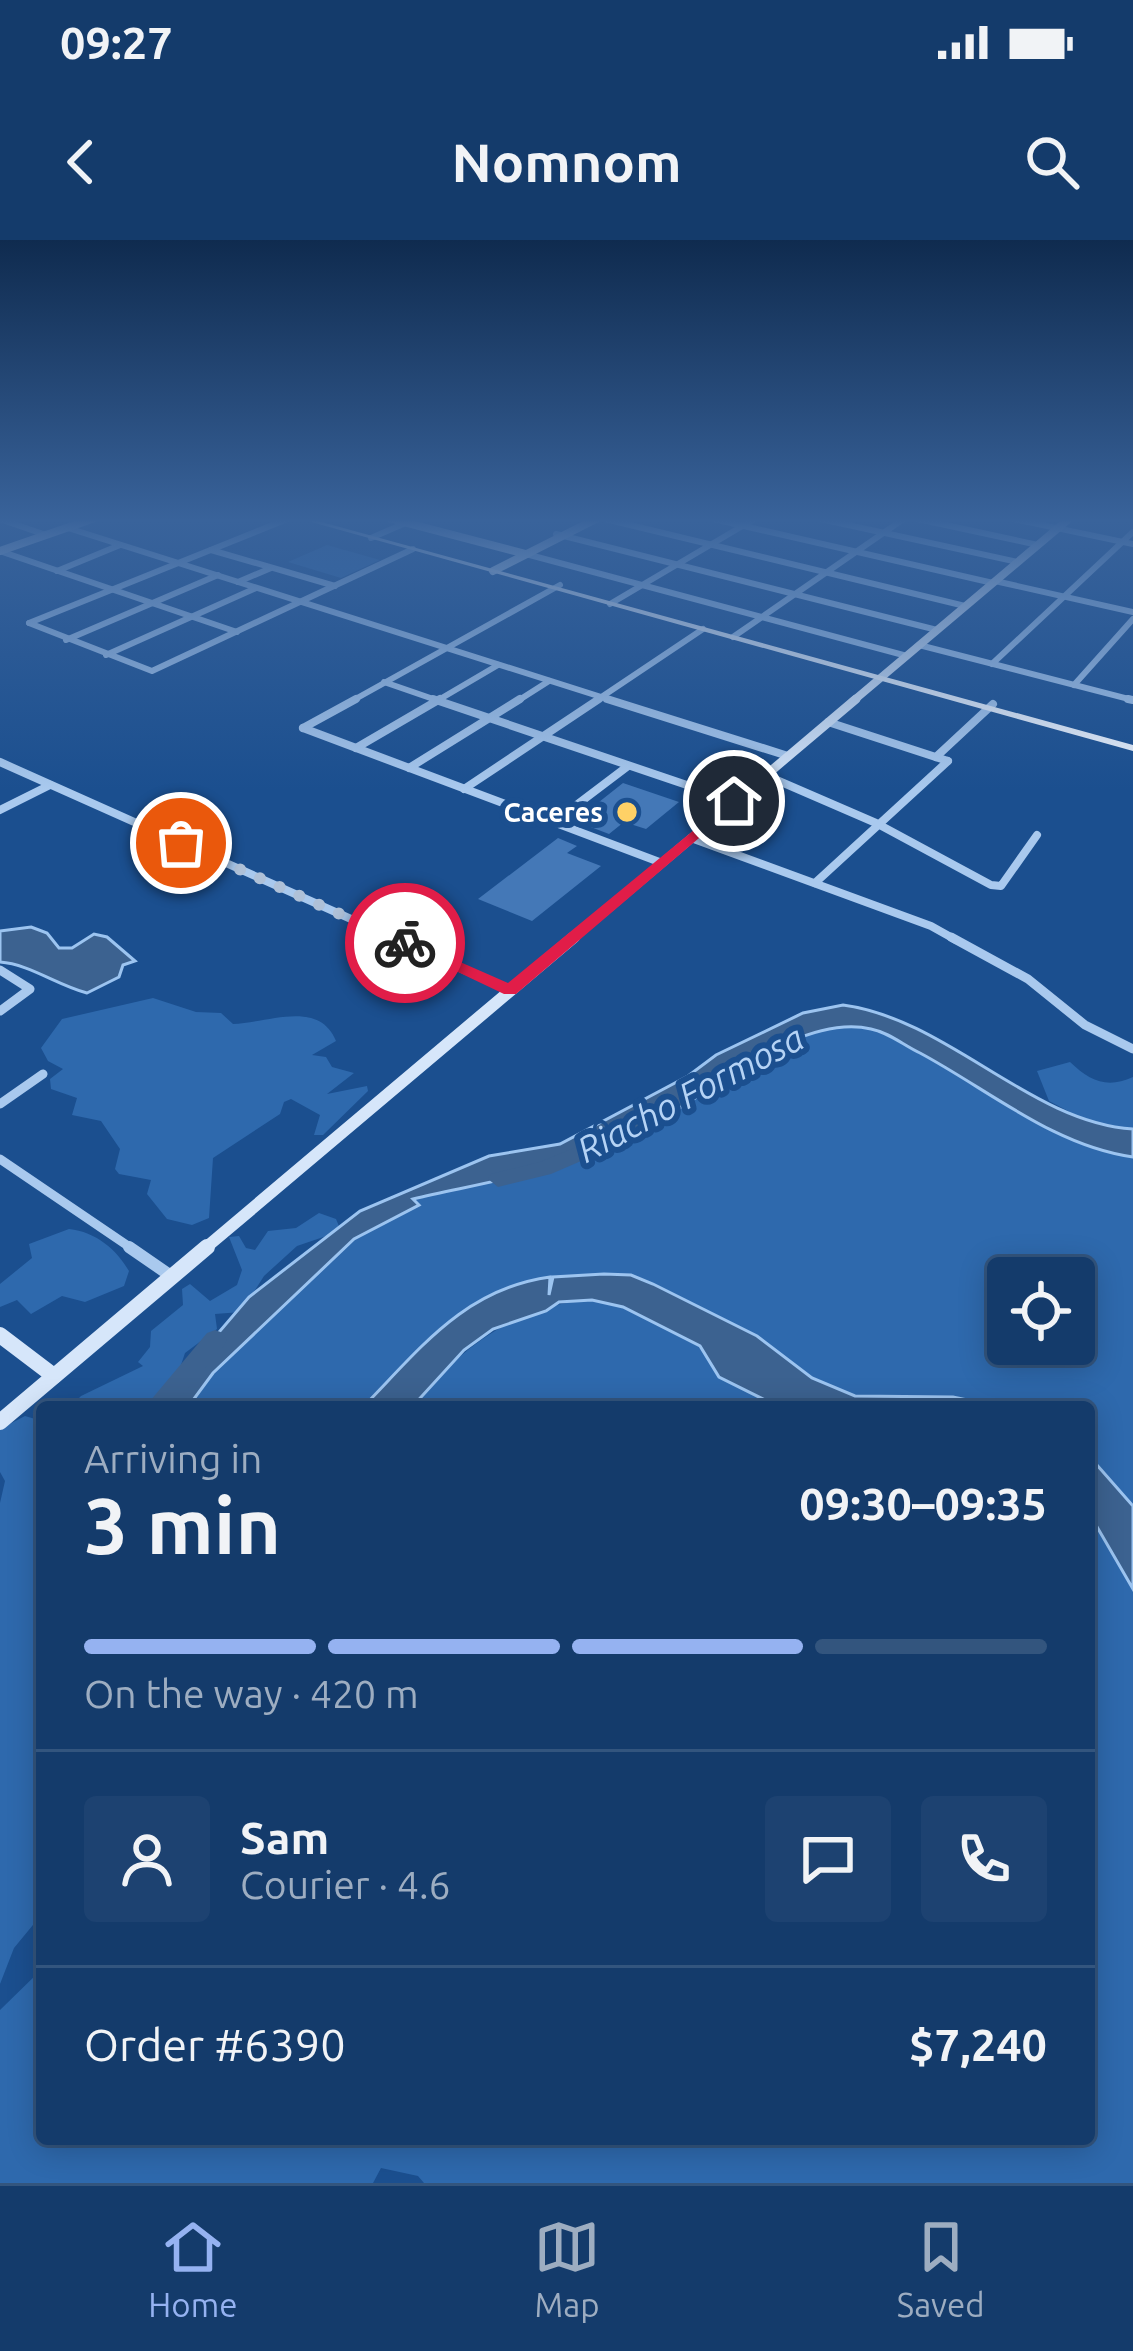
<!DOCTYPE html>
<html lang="en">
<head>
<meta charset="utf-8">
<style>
	:root { --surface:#143b6b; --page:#1d4271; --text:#f1f3f6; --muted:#9dadc1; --line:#33557e; --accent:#95b2f1 }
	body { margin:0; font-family:Ubuntu,sans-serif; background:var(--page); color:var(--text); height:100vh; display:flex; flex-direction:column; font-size:45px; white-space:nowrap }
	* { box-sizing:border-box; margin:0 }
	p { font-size:39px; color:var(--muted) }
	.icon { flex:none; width:66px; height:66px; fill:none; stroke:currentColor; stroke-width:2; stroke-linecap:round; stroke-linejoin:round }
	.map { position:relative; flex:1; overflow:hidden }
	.side { position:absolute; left:36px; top:1161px; width:1059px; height:744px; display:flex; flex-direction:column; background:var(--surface); border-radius:12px; box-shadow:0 6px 30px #0003,0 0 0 3px var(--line) }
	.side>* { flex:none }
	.buttons { position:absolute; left:987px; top:1017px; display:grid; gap:24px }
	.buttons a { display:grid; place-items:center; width:108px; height:108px; border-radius:12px; background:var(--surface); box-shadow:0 6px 30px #0003,0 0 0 3px var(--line); font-size:60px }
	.pin { position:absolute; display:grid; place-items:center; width:102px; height:102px; color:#fff; margin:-51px; border:6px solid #fff; border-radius:50%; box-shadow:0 3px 12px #0007 }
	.courier { position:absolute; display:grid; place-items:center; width:120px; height:120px; margin:-60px; border:9px solid #e11d48; border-radius:50%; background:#fff; color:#222; box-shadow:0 3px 15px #0007 }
	.headline em { font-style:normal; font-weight:700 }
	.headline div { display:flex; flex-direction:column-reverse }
	.headline { display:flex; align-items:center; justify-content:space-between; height:204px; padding:0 48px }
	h1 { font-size:78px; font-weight:700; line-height:90px }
	.bar { display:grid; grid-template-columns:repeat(4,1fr); gap:18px 12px; align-content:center; height:144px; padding:0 48px }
	.bar i { height:15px; border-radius:9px; background:var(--line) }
	.bar .current { background:var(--accent) }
	.bar p { grid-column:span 4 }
	.line { display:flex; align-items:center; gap:30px; padding:0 48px; border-top:3px solid var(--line) }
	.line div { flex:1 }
	.round { display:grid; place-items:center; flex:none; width:126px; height:126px; border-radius:12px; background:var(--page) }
	.status { display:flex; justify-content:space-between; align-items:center; height:84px; padding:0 60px; background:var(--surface); direction:ltr }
	.status svg { height:33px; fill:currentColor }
	header { display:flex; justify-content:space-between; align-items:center; height:156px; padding:0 48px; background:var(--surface); font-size:54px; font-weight:700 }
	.tab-bar { display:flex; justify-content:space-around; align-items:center; height:168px; border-top:3px solid var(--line); background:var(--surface); font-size:33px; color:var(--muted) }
	.tab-bar a { display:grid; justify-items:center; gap:6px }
	.tab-bar .current { color:var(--accent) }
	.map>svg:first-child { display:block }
</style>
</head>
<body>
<div class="status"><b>09:27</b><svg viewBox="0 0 49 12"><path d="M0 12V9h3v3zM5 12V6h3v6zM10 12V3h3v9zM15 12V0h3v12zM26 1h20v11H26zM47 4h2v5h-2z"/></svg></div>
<header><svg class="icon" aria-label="back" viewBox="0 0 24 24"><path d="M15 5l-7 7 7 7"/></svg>Nomnom<svg class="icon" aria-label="search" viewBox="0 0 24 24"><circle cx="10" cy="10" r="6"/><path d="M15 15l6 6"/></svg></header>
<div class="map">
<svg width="1133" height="1943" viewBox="0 0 1133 1943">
	<rect width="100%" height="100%" fill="#1b4f8f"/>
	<g fill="#2e69ad" fill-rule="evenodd">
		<path d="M327,305l53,15 -39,18 -53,-16z"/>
		<path d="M153,758l43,14 25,1 12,11c35,-1 86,-25 103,17l-24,14 14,2 6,10 22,6 -27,21 40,-8 1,5 -45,44h-9l6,-20 -29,-16 -7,3 -4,12 -67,44 -4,60 -17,7 -25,-6 -20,-25 4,-14 -32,-6 -4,-5 5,-20 -19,-28 -29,-6 5,-17 -26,-9 -1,-10 13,-10 -15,-8 -7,-13 21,-29z"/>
		<path d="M873,784l139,74 121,42v387l-44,-45v-75h-223l-193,-93 -104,-26 -65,20 -113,99h-229l163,-155 86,-53 133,-30 82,-34 173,-105zM1008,1038h66v66h-66z"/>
		<path d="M1070,822c20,19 37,27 63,15v52l-46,-8 -38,-20 -12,-30z"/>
		<path d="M319,973l17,6 5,12 -44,15 -33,30 -23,36 -26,2 2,15 -32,24 -8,24 -20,30h-87l11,-11 62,-30 -5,-4 12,-15 1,-16 32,-26 -1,-16 8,-5 20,17 27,-16 5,-15 -13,-33 10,-1 7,12 9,2 13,-19 28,-3z"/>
		<path d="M69,989c27,3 47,20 60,42l-5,15 -39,16 -23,-6 -31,18 -14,-14 -17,7v-23l32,-26 -3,-14z"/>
		<path d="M592,1060l31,7 77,39 19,31 59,30h-366c46,-58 105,-103 180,-107z"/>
		<path d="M25,1176l17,5v493l-28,34 -14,36v-481l5,-22 -5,-9v-43z"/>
		<path d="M1089,1273l44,76v594h-709l-6,-7 -37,-8 -8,15h-373v-173l42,-41v170h1047z"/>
	</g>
	<g fill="#3c6290" stroke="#9cc4f0" stroke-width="3">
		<path d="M31,687l16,6 12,15h13l22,-14 13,3 28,24 -12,4 -4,12 -32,16c-30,-8 -58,-29 -87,-31v-31z"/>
		<path d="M843,765c105,14 188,118 290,124v28c-79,-11 -144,-67 -213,-104 -17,-8 -30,-20 -49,-24 -66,-15 -144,51 -198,83 -32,18 -67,32 -101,46 -52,21 -105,28 -159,41l6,6 -65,34 -141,134 -25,34h-33l94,-110 111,-86 129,-55 71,-12 128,-68 28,-21 87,-42z"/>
		<path d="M604,1034l27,1 22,9 104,52 55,42 43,18 98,1 48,10h-222l-60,-30 -19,-31 -77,-39 -31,-7 -33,2 -13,9 -53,18 -29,21 -52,57h-49c57,-58 101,-118 187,-130l-1,18 4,-18z"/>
		<path d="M1089,1216l44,50v83l-44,-76z"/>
	</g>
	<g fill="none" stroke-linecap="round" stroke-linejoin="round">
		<g fill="#3c6290" fill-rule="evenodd">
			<path d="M632,884l7,2 3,5 -3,5 -88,38 -53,13 -10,-8 3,-5 49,-12z"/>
			<path d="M215,1090l8,3 4,7 -4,7 -51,60h-27l62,-74z"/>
		</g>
	</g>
	<g fill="#4478b7">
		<path d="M623,543l56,19 -33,27 -22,-7 -15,12 -34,-13z"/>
		<path d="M558,598l19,8 -10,7 34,13 -69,55 -54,-22z"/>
	</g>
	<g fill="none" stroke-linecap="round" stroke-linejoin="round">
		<g stroke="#a9c9ee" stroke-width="6">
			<path d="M601,278l364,88"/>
			<path d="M709,278l284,65"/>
			<path d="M816,278l202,44"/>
			<path d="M913,278l125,27"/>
			<path d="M1009,278l124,26"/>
			<path d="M0,279l46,16"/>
			<path d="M68,288l549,174"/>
			<path d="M556,294l381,96"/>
			<path d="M371,298l39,-17"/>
			<path d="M211,310l124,36"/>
			<path d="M0,311l237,81"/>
			<path d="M526,314l381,102"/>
			<path d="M57,331l63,-26"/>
			<path d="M995,341l138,31"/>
			<path d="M238,342l33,-14"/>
			<path d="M610,364l146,-86"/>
			<path d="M29,383l123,48 261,-122"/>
			<path d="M29,383l261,-105"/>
			<path d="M733,397l172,-119"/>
			<path d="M66,400l152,-65"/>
			<path d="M919,405l214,55"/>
			<path d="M106,415l150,-67"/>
			<path d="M992,424l141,-132"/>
			<path d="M384,442l58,20"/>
			<path d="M1074,445l59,-66"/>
			<path d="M350,462l210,-117"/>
			<path d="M435,462l63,-37"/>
			<path d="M516,462l33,-21"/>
			<path d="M594,462l109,-73"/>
		</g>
		<g stroke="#a9c9ee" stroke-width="8">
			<path d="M433,459l301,102"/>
			<path d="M607,459l181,57"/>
			<path d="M1128,459l5,1"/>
			<path d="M828,482l120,39"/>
			<path d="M303,488l359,135"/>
			<path d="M303,488l53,-29"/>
			<path d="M356,508l84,-49"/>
			<path d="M936,517l57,-53"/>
			<path d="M0,522l398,178"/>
			<path d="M409,528l111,-69"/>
			<path d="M765,535l111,48 115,62 10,1 36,-51"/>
			<path d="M464,549l135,-90"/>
			<path d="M0,570l50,-25"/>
			<path d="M554,582l74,-56"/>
			<path d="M691,598l240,88 25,14"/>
			<path d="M815,643l133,-122"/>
		</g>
		<g stroke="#a9c9ee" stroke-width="9">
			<path d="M391,697l119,53"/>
			<path d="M951,697l77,42 57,46 48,24"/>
			<path d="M0,730l30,19 -30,22"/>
			<path d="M0,864l43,-30"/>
			<path d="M0,919l134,91"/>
		</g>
		<path stroke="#a9c9ee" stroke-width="12" d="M129,1007l42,29"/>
		<g stroke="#d6e6fa" stroke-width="8">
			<path d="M388,278l138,36"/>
			<path d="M0,311l95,-33"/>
			<path d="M493,331l105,-53"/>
			<path d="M852,462l218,-184"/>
		</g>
		<path stroke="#d6e6fa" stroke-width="9" d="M571,700l285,-241"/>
		<path stroke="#d6e6fa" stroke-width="12" d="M203,1010l371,-313"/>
		<g stroke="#d6e6fa" stroke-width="16">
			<path d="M0,1095l54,41"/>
			<path d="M0,1182l207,-175"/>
		</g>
		<path fill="#f0f6ff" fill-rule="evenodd" d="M297,278h10l826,227v6z"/>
	</g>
	<linearGradient id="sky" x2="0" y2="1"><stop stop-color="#0f2b4f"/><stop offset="0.51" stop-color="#39639b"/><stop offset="1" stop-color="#39639b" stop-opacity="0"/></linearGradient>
	<rect width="1133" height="550" fill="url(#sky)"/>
	<path fill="#e11d48" d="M734,557l5,7 -223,190h-12l-107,-51 13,-3 98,43z"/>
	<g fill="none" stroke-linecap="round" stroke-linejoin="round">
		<path stroke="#afc1d8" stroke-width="12" stroke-dasharray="0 21.6" d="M181,603l224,100"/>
	</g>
	<circle fill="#ffd166" stroke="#1b4f8f" stroke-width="4.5" cx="627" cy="572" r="12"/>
	<g text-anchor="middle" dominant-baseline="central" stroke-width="12" stroke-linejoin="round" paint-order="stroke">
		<g font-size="27" font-weight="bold" fill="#fff" stroke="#1b4f8f" text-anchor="end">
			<text x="603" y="572">Caceres</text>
		</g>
		<g font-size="36" font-style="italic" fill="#b5d3f5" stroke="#1b4f8f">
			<text transform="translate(690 853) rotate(-28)">Riacho Formosa</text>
		</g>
	</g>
</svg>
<div class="buttons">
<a><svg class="icon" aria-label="locate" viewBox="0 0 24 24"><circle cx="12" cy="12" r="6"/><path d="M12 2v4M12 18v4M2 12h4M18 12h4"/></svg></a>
</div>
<div class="pin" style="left:181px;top:603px;background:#ea580c"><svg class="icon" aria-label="bag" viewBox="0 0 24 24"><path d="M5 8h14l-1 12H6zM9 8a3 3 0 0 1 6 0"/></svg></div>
<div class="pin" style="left:734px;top:561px;background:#1f2937"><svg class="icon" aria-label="home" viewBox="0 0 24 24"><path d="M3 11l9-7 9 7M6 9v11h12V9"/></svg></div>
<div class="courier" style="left:405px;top:703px"><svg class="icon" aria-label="bike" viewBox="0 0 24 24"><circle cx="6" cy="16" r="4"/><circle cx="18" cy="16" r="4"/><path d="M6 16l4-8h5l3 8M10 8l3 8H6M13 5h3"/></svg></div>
<section class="side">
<div class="headline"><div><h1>3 min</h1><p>Arriving in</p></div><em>09:30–09:35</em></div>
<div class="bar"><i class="current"></i><i class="current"></i><i class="current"></i><i></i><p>On the way · 420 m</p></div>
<div class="line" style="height:216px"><a class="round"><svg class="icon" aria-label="person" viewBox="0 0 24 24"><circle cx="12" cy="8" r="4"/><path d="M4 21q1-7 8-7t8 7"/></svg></a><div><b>Sam</b><p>Courier · 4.6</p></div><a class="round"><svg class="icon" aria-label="chat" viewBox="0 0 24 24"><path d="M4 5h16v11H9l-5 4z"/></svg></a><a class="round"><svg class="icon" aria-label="phone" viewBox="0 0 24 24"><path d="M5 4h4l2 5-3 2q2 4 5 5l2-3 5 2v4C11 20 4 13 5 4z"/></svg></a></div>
<div class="line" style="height:156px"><div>Order #6390</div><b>$7,240</b></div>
</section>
</div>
<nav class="tab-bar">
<a class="current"><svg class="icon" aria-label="home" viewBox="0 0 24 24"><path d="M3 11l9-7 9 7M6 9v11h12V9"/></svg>Home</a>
<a><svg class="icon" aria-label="map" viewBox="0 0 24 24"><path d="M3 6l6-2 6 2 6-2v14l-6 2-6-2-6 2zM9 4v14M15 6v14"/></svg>Map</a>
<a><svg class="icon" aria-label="saved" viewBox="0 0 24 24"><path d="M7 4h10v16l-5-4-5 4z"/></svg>Saved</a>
</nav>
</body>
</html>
